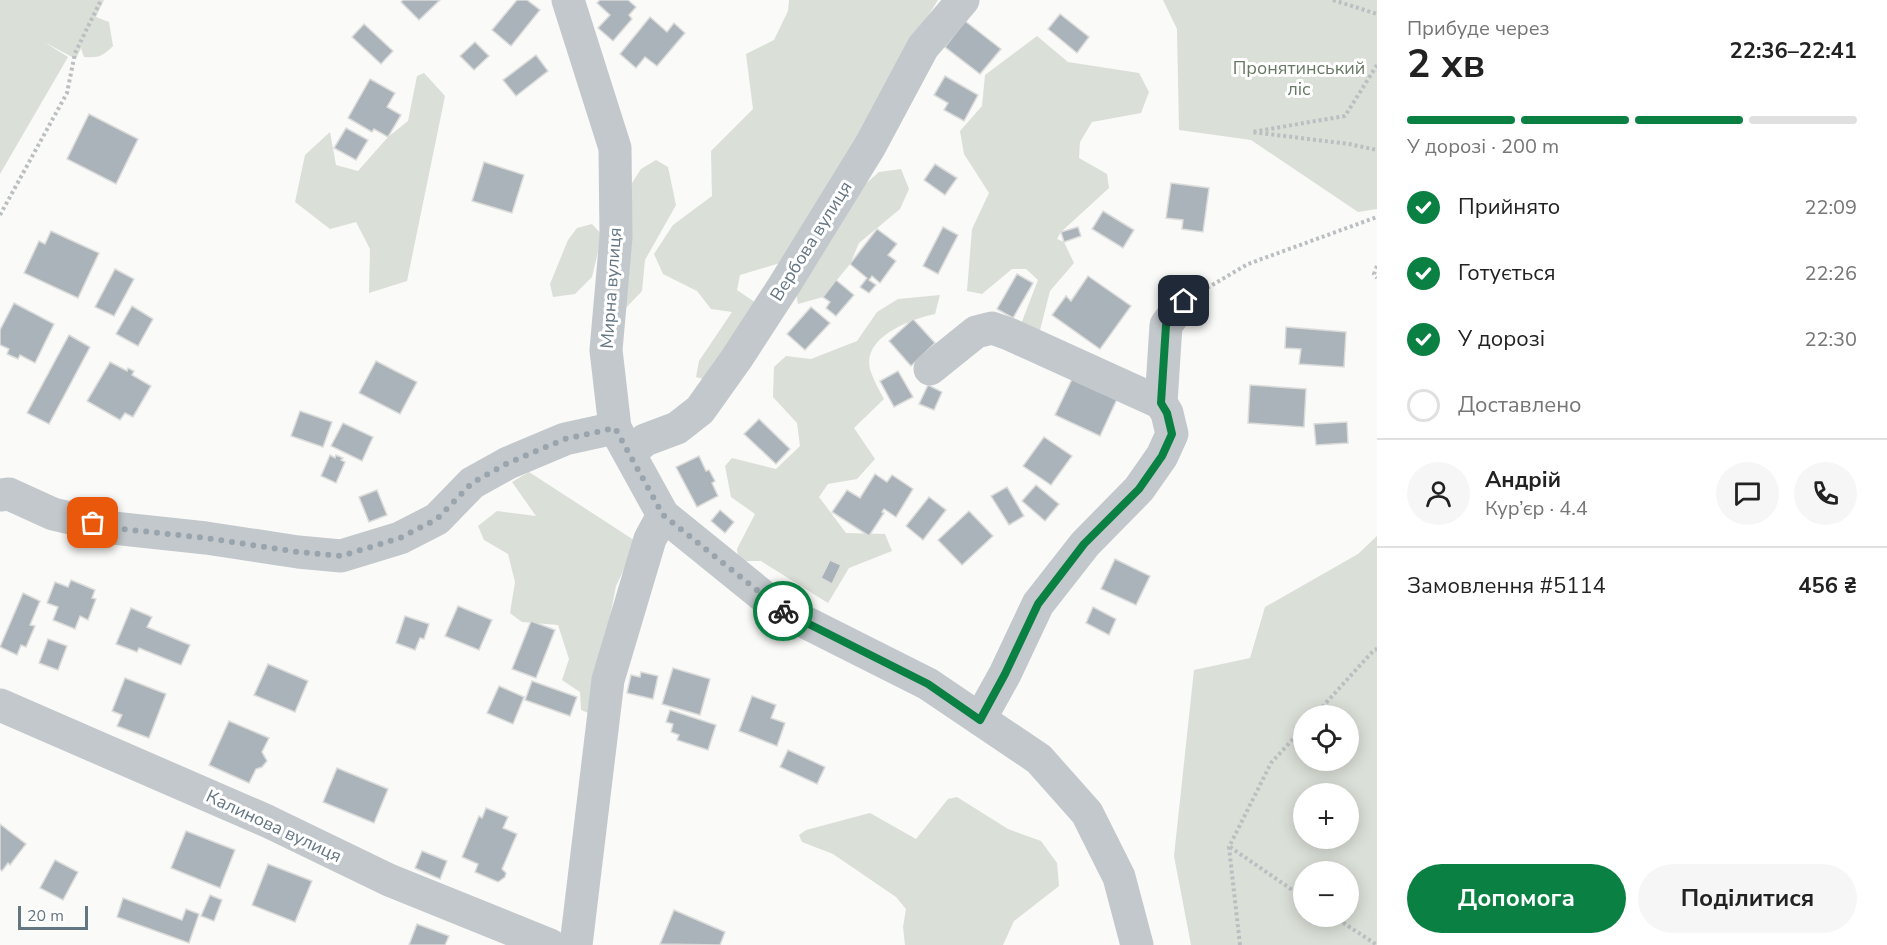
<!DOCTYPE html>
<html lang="uk">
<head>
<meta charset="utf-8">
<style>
	:root { --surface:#fff; --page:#f6f6f6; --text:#222; --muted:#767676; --line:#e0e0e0; --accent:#0b8043 }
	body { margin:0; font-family:"Nunito Sans",sans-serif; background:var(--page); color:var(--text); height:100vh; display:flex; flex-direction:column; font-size:22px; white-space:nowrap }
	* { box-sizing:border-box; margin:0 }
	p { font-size:20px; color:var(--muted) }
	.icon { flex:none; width:33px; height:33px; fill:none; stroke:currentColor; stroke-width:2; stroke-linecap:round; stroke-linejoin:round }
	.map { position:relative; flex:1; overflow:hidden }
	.sheet { display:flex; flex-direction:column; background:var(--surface); width:510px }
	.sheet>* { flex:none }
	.tools { position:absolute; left:1293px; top:705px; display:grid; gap:12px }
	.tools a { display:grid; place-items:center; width:66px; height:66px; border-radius:50%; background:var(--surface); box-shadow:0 3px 15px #0003; font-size:30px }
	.scale { position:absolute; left:18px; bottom:15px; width:70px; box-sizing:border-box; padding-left:6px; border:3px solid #657683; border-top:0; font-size:16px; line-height:21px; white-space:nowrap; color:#657683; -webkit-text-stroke:4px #fff; paint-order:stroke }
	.pin { position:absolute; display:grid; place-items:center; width:51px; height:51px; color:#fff; margin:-26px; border-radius:12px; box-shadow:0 3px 9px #0006 }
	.courier { position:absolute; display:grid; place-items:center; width:60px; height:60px; margin:-30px; border:4px solid #0b8043; border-radius:50%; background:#fff; color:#222; box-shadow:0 2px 8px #0007 }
	.summary em { font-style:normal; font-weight:700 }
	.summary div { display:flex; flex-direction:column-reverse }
	.summary { display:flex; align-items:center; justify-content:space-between; height:102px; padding:0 30px }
	h1 { font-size:39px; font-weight:700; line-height:45px }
	.bar { display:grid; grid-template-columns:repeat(4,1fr); gap:9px 6px; align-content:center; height:72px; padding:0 30px }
	.bar i { height:8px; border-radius:4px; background:var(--line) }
	.bar .selected { background:var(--accent) }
	.bar p { grid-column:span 4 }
	.line { display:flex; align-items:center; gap:15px; padding:0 30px; border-top:2px solid var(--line) }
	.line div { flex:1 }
	.round { display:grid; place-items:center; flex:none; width:63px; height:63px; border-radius:32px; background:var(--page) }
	ol { padding:0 30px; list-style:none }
	li { display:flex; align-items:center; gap:18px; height:66px }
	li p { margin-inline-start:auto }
	li .icon { padding:6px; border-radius:50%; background:var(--accent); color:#fff; stroke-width:4 }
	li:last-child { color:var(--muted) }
	li i { width:33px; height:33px; border:3px solid var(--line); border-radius:50% }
	.cta { display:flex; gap:12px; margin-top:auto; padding:12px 30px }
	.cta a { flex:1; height:69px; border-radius:36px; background:var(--accent); color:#fff; font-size:24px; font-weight:700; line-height:69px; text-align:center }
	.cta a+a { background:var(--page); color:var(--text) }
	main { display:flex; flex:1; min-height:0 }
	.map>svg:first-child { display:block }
</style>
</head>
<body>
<main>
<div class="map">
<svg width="1377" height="945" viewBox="0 0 1377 945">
	<rect width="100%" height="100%" fill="#fafaf8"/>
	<g fill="#dadfd7" fill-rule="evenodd">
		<path d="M0,0h104l-8,17 13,5 4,24c-10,10 -14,12 -29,11l-3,-9 -5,11 -32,-17 24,15 -68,117z"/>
		<path d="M789,0h149l-32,51 -18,43 -108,169 -40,12 -3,15 19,13 -53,76 -7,-2 3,-16 33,-49 -21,-3 -14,-18 -34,-17 -9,-20 19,-29 39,-29 -1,-45 42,-42 -7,-55 28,-14 14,-29z"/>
		<path d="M1163,0h214v209l-19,3 -107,-72 -72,-10 -2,-101z"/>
		<path d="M1037,36l31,26 71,11 10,19 -8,21 -49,9 -12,20 -1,16 28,16 2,14 -48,44 -4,7 7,3 10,21 -24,28 -11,43 -18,-10 17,-44 -12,-11h-14l-30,25 -15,-3 5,-62 17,-36 -25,-39 -4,-23 22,-25 3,-31z"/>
		<path d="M424,73l21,23 -38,185 -38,12 1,-44 -14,-27 -26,7 -35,-27 10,-47 25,-23 6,33 22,6 30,-34 20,-16 9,-45z"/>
		<path d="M656,160l12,7 8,38 -31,55 -3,31 -21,22 11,-130 9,-14z"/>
		<path d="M901,169l8,20 -9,20 -41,34 -9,21 -27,33 -25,7 -3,-17 40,-76 44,-39z"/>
		<path d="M592,224l10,11 -10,42 -17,17 -22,3 -3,-13 18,-44 9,-12z"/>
		<path d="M940,295l-5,19c-24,5 -73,23 -65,55 3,10 9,21 14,30l-30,29 21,31 -18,20 -29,5 -9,13 27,36 39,1 7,17 -43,17 -21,35 -67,-42h-22l-2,-12 18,-35 -24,-17 -6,-31 7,-8 44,11 24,-23 -3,-23 -24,-26 1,-30 12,-11 25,3 46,-18 20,-29 21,-13z"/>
		<path d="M529,472l108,70 -21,44 -25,128 -10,-4 -1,-18 -18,-12 7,-21 -11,-34 -36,-3 -12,-9 5,-31 -7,-28 -24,-14 -6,-14 19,-15 39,5 -24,-34z"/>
		<path d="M1377,536v409h-186l-17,-89 20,-186 56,-12 15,-51 93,-53zM1304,716h44v44h-44zM1304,794h44v44h-44zM1304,872h44v44h-44z"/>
		<path d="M957,797l51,32 33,12 16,22 2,23 -45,35 -11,24h-98l-2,-18 3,-18 -10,-12 -63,-43 -31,-12 -3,-7 7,-5 64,-17 46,26 32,-40z"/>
	</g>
	<g fill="#aab3b9" stroke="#dcdcda" stroke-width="1.5">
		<path d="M403,0h37l-21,20 -18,-18z"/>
		<path d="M517,0h10l13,10 -29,36 -19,-16z"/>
		<path d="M600,0h28l8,7 -7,8 3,4 -19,22 -15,-13 12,-13 -13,-12z"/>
		<path d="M1060,14l29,23 -12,16 -29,-24z"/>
		<path d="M650,17l17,15 7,-9 11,10 -28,33 -12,-9 -9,11 -16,-14z"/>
		<path d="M965,21l36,28 -21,25 -35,-27z"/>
		<path d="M364,24l29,27 -12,13 -29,-27z"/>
		<path d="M475,42l14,14 -15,14 -14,-14z"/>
		<path d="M536,55l12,16 -32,25 -13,-16z"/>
		<path d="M945,76l33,19 -14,26 -20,-11 4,-7 -14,-8z"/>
		<path d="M370,79l25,14 -8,14 14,8 -13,22 -14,-8 -2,3 -24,-14z"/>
		<path d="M89,114l49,25 -22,45 -49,-25z"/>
		<path d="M346,128l22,12 -12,20 -22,-12z"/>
		<path d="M484,162l40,13 -12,38 -40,-12z"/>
		<path d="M935,164l22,14 -12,17 -21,-15z"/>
		<path d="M1171,183l38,5 -6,44 -21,-3 1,-9 -17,-2z"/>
		<path d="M1103,211l31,19 -11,18 -31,-19z"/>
		<path d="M943,227l15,8 -20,39 -15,-8z"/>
		<path d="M1078,227l3,9 -17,6 -3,-10z"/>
		<path d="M877,229l20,15 -9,11 8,6 -16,22 -8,-7 -3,4 7,5 -7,8 -9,-6 7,-9 -17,-14z"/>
		<path d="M51,231l48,22 -21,45 -54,-25 15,-32 6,3z"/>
		<path d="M115,269l19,10 -20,37 -19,-9z"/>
		<path d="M1017,274l16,9 -20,35 -16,-9z"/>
		<path d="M1088,276l43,30 -31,43 -48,-34 14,-19 5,5z"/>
		<path d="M836,280l18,15 -18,21 -10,-8 4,-6 -7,-5z"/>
		<path d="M14,303l40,21 -19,39 -15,-8 -2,4 -11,-5 2,-5 -9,-4v-15z"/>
		<path d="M132,306l21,13 -15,27 -22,-12z"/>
		<path d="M811,307l19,16 -25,27 -18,-16z"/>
		<path d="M913,319l22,24 -24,23 -22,-25z"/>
		<path d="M1286,327l60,5 -2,35 -45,-3 2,-15 -16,-1z"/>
		<path d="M69,335l21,12 -41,77 -22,-11z"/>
		<path d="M376,361l41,21 -17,32 -41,-21z"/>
		<path d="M110,362l17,9 1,-3 6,3 -2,4 19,11 -18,31 -8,-4 -5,7 -33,-19z"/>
		<path d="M898,371l15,26 -19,10 -14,-26z"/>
		<path d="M1073,377l45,20 -18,39 -45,-21z"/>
		<path d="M928,385l14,7 -8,18 -15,-6z"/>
		<path d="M1250,385l56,4 -2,38 -56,-4z"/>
		<path d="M300,411l32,11 -9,25 -32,-11z"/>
		<path d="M759,419l31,30 -14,15 -32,-30z"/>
		<path d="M1347,422l1,21 -32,2 -2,-21z"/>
		<path d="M343,423l30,14 -11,24 -31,-15z"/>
		<path d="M1044,437l28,19 -21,29 -28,-19z"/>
		<path d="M330,455l5,3 1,-3 7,3 -2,2 4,2 -9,21 -15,-7z"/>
		<path d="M699,456l7,15 3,-1 6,11 -3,2 6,13 -21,11 -21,-40z"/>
		<path d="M875,474l12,8 5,-7 21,14 -17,28 -12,-8 -2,3 2,1 -15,23 -37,-24 15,-22 13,8z"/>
		<path d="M1036,485l23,19 -14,17 -23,-20z"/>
		<path d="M1007,487l17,29 -15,9 -18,-29z"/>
		<path d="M377,490l10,25 -18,7 -10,-25z"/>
		<path d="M929,497l17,13 -23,30 -17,-14z"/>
		<path d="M720,510l14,12 -9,11 -14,-12z"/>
		<path d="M969,511l24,25 -31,29 -24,-25z"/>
		<path d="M1115,559l35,17 -14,29 -35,-16z"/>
		<path d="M830,560l11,5 -9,19 -11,-6z"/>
		<path d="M71,580l24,10 -3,8 4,1 -8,21 -8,-4 -5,13 -22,-9 5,-13 -11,-4 8,-21 13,5z"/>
		<path d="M23,593l17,8 -10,24 5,1 -9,21 -5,-2 -4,10 -17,-8z"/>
		<path d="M458,606l34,14 -13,30 -34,-14z"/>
		<path d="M1093,607l23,12 -7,16 -23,-12z"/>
		<path d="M131,608l21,9 -5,10 43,18 -9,20 -42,-17 -2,4 -21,-8z"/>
		<path d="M405,616l24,8 -5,15 -4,-1 -5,12 -19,-7z"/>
		<path d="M531,621l24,9 -19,48 -24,-9z"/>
		<path d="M48,639l19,7 -9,24 -19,-7z"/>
		<path d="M268,664l40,17 -13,31 -41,-17z"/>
		<path d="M673,668l37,11 -10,36 -38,-11z"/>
		<path d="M641,672l17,4 -5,23 -26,-6 4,-18 9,2z"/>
		<path d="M125,678l41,16 -17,44 -32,-12 5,-11 -10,-4z"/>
		<path d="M532,681l45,16 -7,19 -45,-16z"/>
		<path d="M499,686l25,11 -11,27 -26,-11z"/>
		<path d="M752,696l24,9 -5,13 14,5 -8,23 -38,-15z"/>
		<path d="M670,710l46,15 -8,25 -31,-10 2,-5 -8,-3 2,-8 -7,-2z"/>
		<path d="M229,721l40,17 -7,14 5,9 -5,6 -6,2 -7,14 -40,-18z"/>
		<path d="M788,750l37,17 -8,17 -37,-17z"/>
		<path d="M337,768l51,21 -14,34 -51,-21z"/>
		<path d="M486,808l22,9 -5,11 14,6 -15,35 4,4 -1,4 -7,5 -23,-10 3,-8 -16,-7 17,-41 3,2z"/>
		<path d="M0,824l26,20 -16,21 -2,-2 -6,8 -2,-2z"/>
		<path d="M186,831l49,19 -15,38 -49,-20z"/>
		<path d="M422,851l25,10 -7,18 -25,-11z"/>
		<path d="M55,860l23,12 -15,28 -23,-12z"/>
		<path d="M268,864l44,17 -17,41 -43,-17z"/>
		<path d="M210,895l12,5 -8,21 -13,-5z"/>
		<path d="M123,898l59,22 4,-11 13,5 -10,29 -72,-26z"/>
		<path d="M674,910l51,22 -5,13 -60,-1z"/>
		<path d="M417,924l32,12 -4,9h-36z"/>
	</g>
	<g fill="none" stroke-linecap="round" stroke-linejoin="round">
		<g stroke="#bbbfc2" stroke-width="4" stroke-dasharray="3 3" stroke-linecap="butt">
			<path d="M1333,0l44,14"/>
			<path d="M1377,65l-32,51 -93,16 97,12 28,6"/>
			<path d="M0,215l67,-122 8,-40 26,-53"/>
			<path d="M1377,266l-3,8 3,4"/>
			<path d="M1207,288l41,-24 129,-47"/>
			<path d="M1314,716l60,-66 3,-1"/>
			<path d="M1230,847l74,51"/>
			<path d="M1333,916l44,29"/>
			<path d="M1240,945l-11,-98 42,-84 33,-36"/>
		</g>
		<g stroke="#c3c8cc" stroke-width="33">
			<path d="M568,0l47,148 1,89 -10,113 9,78 48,87 116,94 149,75 111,75 48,54 32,64 18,68"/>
			<path d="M930,369l46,-37 16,-4 17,6 152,69"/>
			<path d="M630,453l15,-13 32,-12 23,-18 37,-52 48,-74 85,-138 53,-99 40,-47"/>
			<path d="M0,495l9,-1 44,20 60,14 93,10 92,14 43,4 59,-18 37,-19 35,-36 36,-20 57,-24 50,-11"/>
			<path d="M0,705l267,116 122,59 161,65"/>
			<path d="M980,719l25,-45 33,-70 47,-60 54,-55 23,-33 10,-22 -5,-21 -6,-10 5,-78 18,-24"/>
			<path d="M576,945l32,-265 42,-141 13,-24"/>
		</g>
	</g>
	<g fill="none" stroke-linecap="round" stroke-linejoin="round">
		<path stroke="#99a4ac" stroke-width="6" stroke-dasharray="0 10.8" d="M93,523l20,5 93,10 92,14 43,4 59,-18 37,-19 35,-36 36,-20 57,-24 50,-11 48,87 120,96"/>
		<path stroke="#0b8043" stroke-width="8" d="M783,611l145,73 52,36 25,-46 33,-70 46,-60 55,-55 23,-33 10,-22 -5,-21 -6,-10 5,-78 18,-24"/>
	</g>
	<g text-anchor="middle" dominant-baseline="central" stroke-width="6" stroke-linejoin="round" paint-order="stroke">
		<g font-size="18" fill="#687a64" stroke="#fff">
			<text x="1299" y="68">Пронятинський<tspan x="1299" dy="21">ліс</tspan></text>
		</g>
		<g font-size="18" fill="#657683" stroke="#fff">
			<text transform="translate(811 241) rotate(-58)">Вербова вулиця</text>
			<text transform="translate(611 288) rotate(-86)">Мирна вулиця</text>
			<text transform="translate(274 826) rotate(25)">Калинова вулиця</text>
		</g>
	</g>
</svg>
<div class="tools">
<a><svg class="icon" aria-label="locate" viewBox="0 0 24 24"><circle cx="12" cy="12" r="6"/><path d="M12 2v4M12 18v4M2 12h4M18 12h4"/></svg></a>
<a>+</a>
<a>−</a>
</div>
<div class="scale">20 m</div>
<div class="pin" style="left:93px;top:523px;background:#ea580c"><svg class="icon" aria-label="bag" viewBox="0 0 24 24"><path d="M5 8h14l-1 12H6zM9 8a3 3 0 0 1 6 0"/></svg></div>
<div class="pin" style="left:1184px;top:301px;background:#1f2937"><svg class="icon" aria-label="home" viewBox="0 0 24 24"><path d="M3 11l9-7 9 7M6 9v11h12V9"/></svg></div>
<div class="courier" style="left:783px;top:611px"><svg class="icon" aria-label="bike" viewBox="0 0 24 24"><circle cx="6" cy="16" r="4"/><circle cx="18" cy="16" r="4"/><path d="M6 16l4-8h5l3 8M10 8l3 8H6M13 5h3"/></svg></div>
</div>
<section class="sheet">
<div class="summary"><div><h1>2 хв</h1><p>Прибуде через</p></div><em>22:36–22:41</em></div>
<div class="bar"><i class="selected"></i><i class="selected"></i><i class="selected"></i><i></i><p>У дорозі · 200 m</p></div>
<ol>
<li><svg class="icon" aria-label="check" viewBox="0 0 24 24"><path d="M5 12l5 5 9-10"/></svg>Прийнято<p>22:09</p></li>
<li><svg class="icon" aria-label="check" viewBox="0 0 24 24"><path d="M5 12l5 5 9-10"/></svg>Готується<p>22:26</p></li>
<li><svg class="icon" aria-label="check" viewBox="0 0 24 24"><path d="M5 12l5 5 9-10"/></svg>У дорозі<p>22:30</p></li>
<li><i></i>Доставлено</li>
</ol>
<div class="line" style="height:108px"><a class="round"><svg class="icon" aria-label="person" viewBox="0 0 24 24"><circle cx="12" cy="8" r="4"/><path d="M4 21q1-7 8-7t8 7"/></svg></a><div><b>Андрій</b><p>Кур’єр · 4.4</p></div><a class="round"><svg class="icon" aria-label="chat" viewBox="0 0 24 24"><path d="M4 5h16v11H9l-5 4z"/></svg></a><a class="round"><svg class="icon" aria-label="phone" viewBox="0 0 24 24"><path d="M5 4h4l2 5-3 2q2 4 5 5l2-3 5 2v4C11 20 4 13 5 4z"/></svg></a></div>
<div class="line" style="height:78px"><div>Замовлення #5114</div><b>456 ₴</b></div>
<div class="cta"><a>Допомога</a><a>Поділитися</a></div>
</section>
</main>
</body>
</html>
